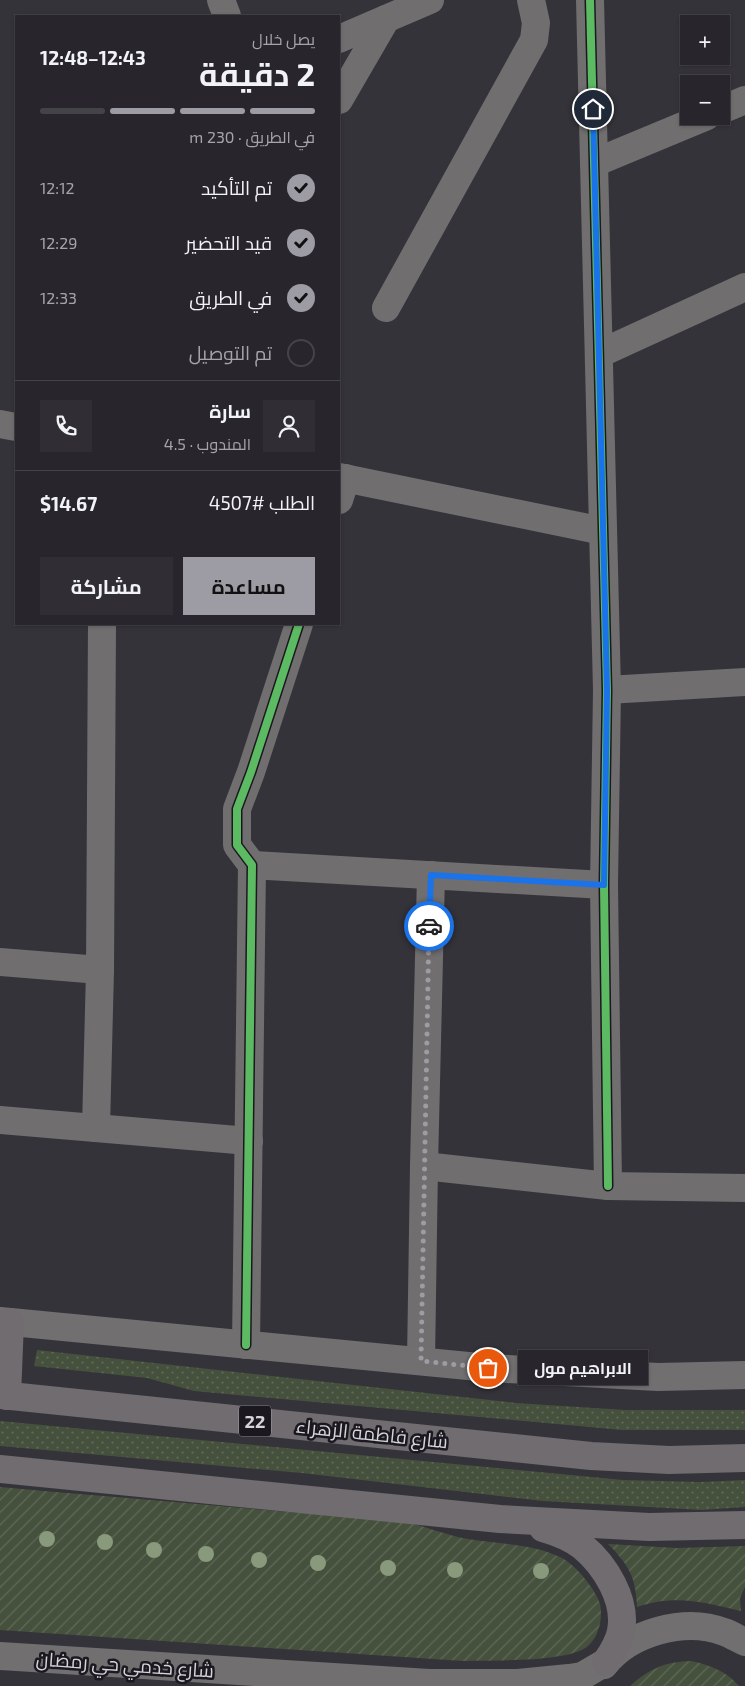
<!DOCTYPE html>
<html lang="ar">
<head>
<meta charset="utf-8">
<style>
	:root { --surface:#28262c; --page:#302e34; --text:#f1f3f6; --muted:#a5a5a9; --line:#444348; --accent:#9d9ba3 }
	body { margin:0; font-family:"Exo 2",Cairo,sans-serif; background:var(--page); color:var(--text); direction:rtl; height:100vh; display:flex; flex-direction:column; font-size:19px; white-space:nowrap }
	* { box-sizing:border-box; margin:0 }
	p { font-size:16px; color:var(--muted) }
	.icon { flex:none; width:28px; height:28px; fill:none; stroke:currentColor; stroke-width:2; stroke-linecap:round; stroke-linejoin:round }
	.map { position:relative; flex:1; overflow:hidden; direction:ltr }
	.side { position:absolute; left:15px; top:15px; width:325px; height:610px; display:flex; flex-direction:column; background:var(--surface); border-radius:0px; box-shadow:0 1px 4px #0004,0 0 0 1px var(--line); direction:rtl }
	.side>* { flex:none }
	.buttons { position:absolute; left:680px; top:15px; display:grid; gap:10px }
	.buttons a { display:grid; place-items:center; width:50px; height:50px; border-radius:0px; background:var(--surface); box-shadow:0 1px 4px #0004,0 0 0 1px var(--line); font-size:25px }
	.pin { position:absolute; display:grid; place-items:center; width:42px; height:42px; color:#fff; margin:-21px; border:2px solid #fff; border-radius:50%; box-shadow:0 1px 5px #0007 }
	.courier { position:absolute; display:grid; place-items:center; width:50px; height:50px; margin:-25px; border:4px solid #1a73e8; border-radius:50%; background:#fff; color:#222; box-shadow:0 1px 6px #0007 }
	.bubble { position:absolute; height:35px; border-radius:0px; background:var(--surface); box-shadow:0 1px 4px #0004,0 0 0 1px var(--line); font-size:16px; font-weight:700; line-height:35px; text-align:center; direction:rtl }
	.summary em { font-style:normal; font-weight:700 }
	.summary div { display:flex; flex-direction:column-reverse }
	.summary { display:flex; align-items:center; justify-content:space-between; height:85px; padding:0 25px }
	h1 { font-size:32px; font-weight:700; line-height:38px }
	.bar { display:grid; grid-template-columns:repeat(4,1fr); gap:8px 5px; align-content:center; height:60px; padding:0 25px }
	.bar i { height:6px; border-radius:4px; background:var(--line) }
	.bar .current { background:var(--accent) }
	.bar p { grid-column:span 4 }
	.line { display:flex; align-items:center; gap:12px; padding:0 25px; border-top:1px solid var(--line) }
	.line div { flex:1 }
	.round { display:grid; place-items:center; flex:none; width:52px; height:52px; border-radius:0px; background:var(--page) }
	ol { padding:0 25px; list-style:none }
	li { display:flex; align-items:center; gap:15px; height:55px }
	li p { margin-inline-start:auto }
	li .icon { padding:5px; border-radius:50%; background:var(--accent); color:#111; stroke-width:4 }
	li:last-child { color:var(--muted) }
	li i { width:28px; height:28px; border:2px solid var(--line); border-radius:50% }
	.button { display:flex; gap:10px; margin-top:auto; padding:10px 25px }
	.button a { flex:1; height:58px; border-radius:0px; background:var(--accent); color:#111; font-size:20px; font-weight:700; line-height:58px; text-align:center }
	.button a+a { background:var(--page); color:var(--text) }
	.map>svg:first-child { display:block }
</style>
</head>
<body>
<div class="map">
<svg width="745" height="1686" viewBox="0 0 745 1686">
	<defs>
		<pattern id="grass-dots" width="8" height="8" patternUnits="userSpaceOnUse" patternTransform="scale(1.25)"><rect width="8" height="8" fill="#45513d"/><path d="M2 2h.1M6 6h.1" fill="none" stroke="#5f6958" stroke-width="1.8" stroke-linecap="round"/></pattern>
		<pattern id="garden-furrows" width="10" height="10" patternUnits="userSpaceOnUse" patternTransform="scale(1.25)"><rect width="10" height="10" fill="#45513d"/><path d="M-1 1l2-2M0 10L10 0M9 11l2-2" fill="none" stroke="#5f6958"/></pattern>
	</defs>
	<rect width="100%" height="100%" fill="#35333a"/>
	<g fill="url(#grass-dots)">
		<path d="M37,1350l479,53 109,7h120v20h-123l-428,-39 -47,-13 -113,-12z"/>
		<path d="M0,1421l623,59 78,2 44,-2v27l-43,3 -159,-9 -241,-28 -302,-27z"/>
	</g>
	<g fill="url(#garden-furrows)">
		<path d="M0,1487c88,8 177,15 265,23 44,4 89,5 133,11 23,3 46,14 70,18 31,5 66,5 94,19 14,7 34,32 38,46 3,14 -1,32 -11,41 -17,18 -100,15 -126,16l-463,-31z"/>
		<path d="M608,1544l69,4 68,-2v41l-5,11 1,13c-38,-9 -66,-17 -104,-4 -1,-29 -8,-42 -29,-63z"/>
		<path d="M691,1661c19,4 35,10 48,25h-109c20,-18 35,-24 61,-25z"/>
	</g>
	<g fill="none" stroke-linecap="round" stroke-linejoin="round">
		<g stroke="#716e70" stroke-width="28">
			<path d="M221,0l6,16"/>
			<path d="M590,0l17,690 -3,195 4,301"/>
			<path d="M339,39l91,-39"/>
			<path d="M339,100l47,-81"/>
			<path d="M721,110l24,-10"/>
			<path d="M594,163l113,-47"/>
			<path d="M386,308l148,-268 2,-17 -5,-23"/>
			<path d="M599,354l146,-67"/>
			<path d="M0,424l16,3"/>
			<path d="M339,477l264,54"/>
			<path d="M339,500l7,-22"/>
			<path d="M607,690l138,-8"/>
			<path d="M252,865l352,20"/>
			<path d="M0,962l100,8"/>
			<path d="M0,1120l249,21"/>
			<path d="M96,1128l4,-158 2,-346"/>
			<path d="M424,1166l184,20 137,2"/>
			<path d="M246,1345l6,-480 -15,-20v-36l14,-37 48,-148"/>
			<path d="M421,1361l3,-195 7,-291"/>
		</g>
		<g stroke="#726f71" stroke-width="28">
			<path d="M0,1321l489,47 169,9 87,-2"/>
			<path d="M0,1656l429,27h89l51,-5 13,-2 24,-14"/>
			<path d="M604,1665c26,-33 81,-48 120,-33 7,2 14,7 21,10"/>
		</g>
		<g stroke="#706c70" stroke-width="28">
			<path d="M0,1395l591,61 78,4 76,-2"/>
			<path d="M7,1396l3,-74"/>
			<path d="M0,1469l500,50 149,8 96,-2"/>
			<path d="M543,1528c14,4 27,9 39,18 23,19 45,54 39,85 -2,12 -9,22 -15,31"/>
		</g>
		<defs>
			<g id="cycleway">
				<path d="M590,0l17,690 -3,195 4,301"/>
				<path d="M246,1345l6,-480 -15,-20v-36l14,-37 48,-148"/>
			</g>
		</defs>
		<use href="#cycleway" stroke="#1b191f" stroke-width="11"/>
		<use href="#cycleway" stroke="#5cba63" stroke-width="8"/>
	</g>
	<g fill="#88997c">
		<circle cx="47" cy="1539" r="8"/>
		<circle cx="105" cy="1542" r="8"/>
		<circle cx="154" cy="1550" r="8"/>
		<circle cx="206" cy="1554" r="8"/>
		<circle cx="259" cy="1560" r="8"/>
		<circle cx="318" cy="1563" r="8"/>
		<circle cx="388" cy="1568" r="8"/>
		<circle cx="455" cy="1570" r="8"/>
		<circle cx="541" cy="1571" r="8"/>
	</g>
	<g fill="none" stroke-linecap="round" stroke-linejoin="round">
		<path stroke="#9d9ba3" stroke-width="5" stroke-dasharray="0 9" d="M429,926l-8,435 67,7"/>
		<path stroke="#1a73e8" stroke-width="6" d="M429,926l2,-51 173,10 3,-195 -14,-581"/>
	</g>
	<g text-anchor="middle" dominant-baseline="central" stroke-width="5" stroke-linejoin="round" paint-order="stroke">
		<rect fill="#1b191f" stroke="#9d9ba3" stroke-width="1" x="239" y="1405.5" width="32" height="31" rx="4"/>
		<g font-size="18" font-weight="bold" fill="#d5d3db">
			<text x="255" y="1421">22</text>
		</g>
		<g font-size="19" fill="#d5d3db" stroke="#1b191f">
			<text transform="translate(372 1433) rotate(6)">شارع فاطمة الزهراء</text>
			<text transform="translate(125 1664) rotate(4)">شارع خدمي حي رمضان</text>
		</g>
	</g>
</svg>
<div class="buttons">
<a>+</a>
<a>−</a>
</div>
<div class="pin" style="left:488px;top:1368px;background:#ea580c"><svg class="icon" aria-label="bag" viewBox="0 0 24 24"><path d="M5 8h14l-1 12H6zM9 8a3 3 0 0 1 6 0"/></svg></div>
<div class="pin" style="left:593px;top:109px;background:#1f2937"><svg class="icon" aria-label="home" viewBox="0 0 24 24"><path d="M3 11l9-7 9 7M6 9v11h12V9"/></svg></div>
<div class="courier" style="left:429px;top:926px"><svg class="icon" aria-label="car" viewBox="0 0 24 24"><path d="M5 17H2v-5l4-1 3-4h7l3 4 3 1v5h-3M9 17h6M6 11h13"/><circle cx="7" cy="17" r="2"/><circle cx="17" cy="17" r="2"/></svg></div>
<div class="bubble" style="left:518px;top:1350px;width:130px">الابراهيم مول</div>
<section class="side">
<div class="summary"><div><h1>2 دقيقة</h1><p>يصل خلال</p></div><em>12:43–12:48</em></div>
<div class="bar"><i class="current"></i><i class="current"></i><i class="current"></i><i></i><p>في الطريق · 230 m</p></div>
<ol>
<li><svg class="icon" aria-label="check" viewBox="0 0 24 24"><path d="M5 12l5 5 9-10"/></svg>تم التأكيد<p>12:12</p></li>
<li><svg class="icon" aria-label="check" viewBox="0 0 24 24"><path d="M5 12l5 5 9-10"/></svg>قيد التحضير<p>12:29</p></li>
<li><svg class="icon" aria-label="check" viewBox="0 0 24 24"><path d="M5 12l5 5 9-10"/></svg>في الطريق<p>12:33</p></li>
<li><i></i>تم التوصيل</li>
</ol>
<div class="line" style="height:90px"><a class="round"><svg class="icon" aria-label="person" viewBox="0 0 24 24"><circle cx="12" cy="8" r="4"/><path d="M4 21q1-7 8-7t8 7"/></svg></a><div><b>سارة</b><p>المندوب · 4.5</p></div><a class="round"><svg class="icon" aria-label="phone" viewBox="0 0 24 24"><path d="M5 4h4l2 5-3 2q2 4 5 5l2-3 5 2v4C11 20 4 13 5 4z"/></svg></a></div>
<div class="line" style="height:65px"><div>الطلب #4507</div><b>$14.67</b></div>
<div class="button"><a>مساعدة</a><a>مشاركة</a></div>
</section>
</div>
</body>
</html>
